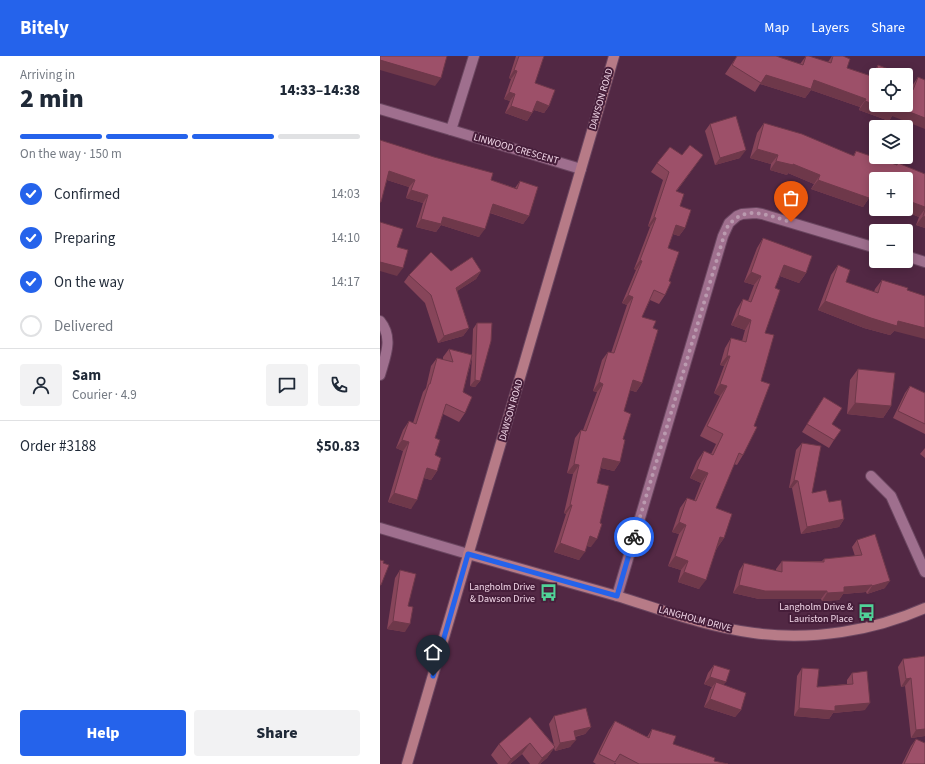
<!DOCTYPE html>
<html lang="en">
<head>
<meta charset="utf-8">
<style>
	:root { --surface:#fff; --page:#f2f2f3; --text:#1f2937; --muted:#747a83; --line:#e0e1e3; --accent:#2563eb }
	body { margin:0; font-family:"Source Sans 3",sans-serif; background:var(--page); color:var(--text); height:100vh; display:flex; flex-direction:column; font-size:15px; white-space:nowrap }
	* { box-sizing:border-box; margin:0 }
	p { font-size:13px; color:var(--muted) }
	.icon { flex:none; width:22px; height:22px; fill:none; stroke:currentColor; stroke-width:2; stroke-linecap:round; stroke-linejoin:round }
	.map { position:relative; flex:1; overflow:hidden }
	.sheet { display:flex; flex-direction:column; background:var(--surface); width:380px }
	.sheet>* { flex:none }
	.controls { position:absolute; left:489px; top:12px; display:grid; gap:8px }
	.controls a { display:grid; place-items:center; width:44px; height:44px; border-radius:4px; background:var(--surface); box-shadow:0 2px 10px #0003; font-size:20px }
	.pin { position:absolute; display:grid; place-items:center; width:34px; height:34px; color:#fff; margin:-41px -17px; border-radius:50% 50% 50% 0; rotate:-45deg; box-shadow:0 0 4px #0007 }
	.pin .icon { rotate:45deg }
	.courier { position:absolute; display:grid; place-items:center; width:40px; height:40px; margin:-20px; border:3px solid #2563eb; border-radius:50%; background:#fff; color:#222; box-shadow:0 1px 5px #0007 }
	.overview em { font-style:normal; font-weight:800 }
	.overview div { display:flex; flex-direction:column-reverse }
	.overview { display:flex; align-items:center; justify-content:space-between; height:68px; padding:0 20px }
	h1 { font-size:26px; font-weight:800; line-height:30px }
	.bar { display:grid; grid-template-columns:repeat(4,1fr); gap:6px 4px; align-content:center; height:48px; padding:0 20px }
	.bar i { height:5px; border-radius:3px; background:var(--line) }
	.bar .active { background:var(--accent) }
	.bar p { grid-column:span 4 }
	.line { display:flex; align-items:center; gap:10px; padding:0 20px; border-top:1px solid var(--line) }
	.line div { flex:1 }
	.round { display:grid; place-items:center; flex:none; width:42px; height:42px; border-radius:4px; background:var(--page) }
	ol { padding:0 20px; list-style:none }
	li { display:flex; align-items:center; gap:12px; height:44px }
	li p { margin-inline-start:auto }
	li .icon { padding:4px; border-radius:50%; background:var(--accent); color:#fff; stroke-width:4 }
	li:last-child { color:var(--muted) }
	li i { width:22px; height:22px; border:2px solid var(--line); border-radius:50% }
	.primary-button { display:flex; gap:8px; margin-top:auto; padding:8px 20px }
	.primary-button a { flex:1; height:46px; border-radius:4px; background:var(--accent); color:#fff; font-size:16px; font-weight:800; line-height:46px; text-align:center }
	.primary-button a+a { background:var(--page); color:var(--text) }
	header { display:flex; align-items:center; gap:24px; box-sizing:border-box; height:56px; padding:0 20px; background:var(--accent); color:#fff }
	header strong { font-size:19px }
	nav { display:flex; gap:22px; margin-inline-start:auto; font-size:14px }
	main { display:flex; flex:1; min-height:0 }
	.map>svg:first-child { display:block }
</style>
</head>
<body>
<header>
<strong>Bitely</strong>
<nav><a>Map</a><a>Layers</a><a>Share</a></nav>
</header>
<main>
<section class="sheet">
<div class="overview"><div><h1>2 min</h1><p>Arriving in</p></div><em>14:33–14:38</em></div>
<div class="bar"><i class="active"></i><i class="active"></i><i class="active"></i><i></i><p>On the way · 150 m</p></div>
<ol>
<li><svg class="icon" aria-label="check" viewBox="0 0 24 24"><path d="M5 12l5 5 9-10"/></svg>Confirmed<p>14:03</p></li>
<li><svg class="icon" aria-label="check" viewBox="0 0 24 24"><path d="M5 12l5 5 9-10"/></svg>Preparing<p>14:10</p></li>
<li><svg class="icon" aria-label="check" viewBox="0 0 24 24"><path d="M5 12l5 5 9-10"/></svg>On the way<p>14:17</p></li>
<li><i></i>Delivered</li>
</ol>
<div class="line" style="height:72px"><a class="round"><svg class="icon" aria-label="person" viewBox="0 0 24 24"><circle cx="12" cy="8" r="4"/><path d="M4 21q1-7 8-7t8 7"/></svg></a><div><b>Sam</b><p>Courier · 4.9</p></div><a class="round"><svg class="icon" aria-label="chat" viewBox="0 0 24 24"><path d="M4 5h16v11H9l-5 4z"/></svg></a><a class="round"><svg class="icon" aria-label="phone" viewBox="0 0 24 24"><path d="M5 4h4l2 5-3 2q2 4 5 5l2-3 5 2v4C11 20 4 13 5 4z"/></svg></a></div>
<div class="line" style="height:52px"><div>Order #3188</div><b>$50.83</b></div>
<div class="primary-button"><a>Help</a><a>Share</a></div>
</section>
<div class="map">
<svg width="545" height="708" viewBox="0 0 545 708">
	<rect width="100%" height="100%" fill="#522844"/>
	<g fill="none" stroke-linecap="round" stroke-linejoin="round">
		<defs>
			<g id="street">
				<path d="M0,53l71,21 23,-74"/>
				<path d="M71,74l130,39"/>
				<path d="M526,200l19,6"/>
				<path d="M0,265c14,17 5,36 0,54"/>
				<path d="M491,420l20,20 34,76"/>
				<path d="M0,472l88,26"/>
				<path d="M237,540l106,-360 6,-13 8,-7 5,-2 14,-1 6,1 114,34"/>
			</g>
			<g id="secondary">
				<path d="M88,498c50,14 99,28 149,42 45,14 90,31 137,37 57,8 119,-2 171,-25"/>
				<path d="M27,708l207,-708"/>
			</g>
		</defs>
		<use href="#street" stroke="#6b4660" stroke-width="12"/>
		<use href="#secondary" stroke="#6b4660" stroke-width="12"/>
		<use href="#street" stroke="#9f6f8e" stroke-width="10"/>
		<use href="#secondary" stroke="#b77b87" stroke-width="10"/>
	</g>
	<g fill="#87455a">
		<path d="M136,0h28l-9,27 14,23 -5,7 -10,-3 -2,3 -5,8 -22,-8 5,-12 -6,-2 7,-20 -2,-1z"/>
		<path d="M357,0h39l24,8 6,-8 22,6 4,-6h11l4,12 24,8 7,-11 -2,40 34,-16 8,-12 7,3 -33,36 -3,5 -30,-11 1,-3 -49,-17 -6,8 -45,-14 -5,8 -30,-18z"/>
		<path d="M384,67l89,33 3,-5 41,14 1,-2 27,11v54l-9,-3 3,-8 -20,-8h7l-30,-30v21l-7,-2 -6,9 -52,-18 3,-5 -26,-11 -1,2 -17,-5 1,-6 -21,-6 7,-25z"/>
		<path d="M330,68l30,34 -25,7 -10,-34z"/>
		<path d="M0,84l111,40 24,8 5,-7 9,35 -6,8 -33,-11 -11,24 -38,-12 -5,7 -20,-5 7,-24 -17,-5 3,-11 -22,-7 -7,23z"/>
		<path d="M302,99h21l-27,37 9,36 -6,8 -6,-2 -5,14 1,33 -4,14 -6,9 -9,-4 -8,17 11,11 -11,55 -6,9 -6,-2 -6,21 -1,28 -3,23 -6,9 -13,-3 -4,15 -6,64 -4,-1 -8,14 -25,-8 12,-38 -2,-1 9,-39 -6,-1 8,-35 6,-8h2l14,-38 -4,-1 9,-31 6,-8 3,1 16,-48 -5,-2 14,-33 -2,-1 16,-42 -2,-1 15,-46 -12,-8 6,-9z"/>
		<path d="M383,182l43,35 -7,10 -19,-7 -5,12 -10,45 -4,48 -18,74 -6,10 -3,-1 -18,44 8,30 -7,10 -18,41 -21,-7 3,-12 -13,-4 11,-32 -7,-2 8,-24 7,-10 7,3 7,-18 -11,-5 7,-17 7,-10 7,3 5,-10 -16,-8 20,-40 -6,-3 10,-27 -4,-1 5,-17 6,-10 11,3 3,-11 -14,-5 6,-16 6,-10 5,2 6,-16 -10,-3 13,-34z"/>
		<path d="M458,209l8,17 28,10 1,-3 7,-9 12,51 -4,4 -26,-7 -46,-18 13,-35z"/>
		<path d="M71,215h30l-5,8 -19,12 12,37 -6,8 -25,7 -13,-40 -21,-21 5,-7z"/>
		<path d="M97,267l3,58 -5,6 -5,-1 2,-28 -9,34 2,21 -6,9 -16,-8 -8,24v17l2,16 -6,9 -7,-2 -13,31 -23,-7 15,-51 -7,-3 7,-18 6,-9 4,2 10,-31 3,-4 5,-22 6,-8 6,2v-3l6,-8 23,6 1,-26z"/>
		<path d="M478,313l33,37 -8,12 -36,-4 3,-34z"/>
		<path d="M530,330l15,7v41l-32,-16 12,-25z"/>
		<path d="M444,341l8,27 2,16 -5,8 -27,-16z"/>
		<path d="M422,387l10,50 17,9 15,17 -5,8 -38,7 -9,-46h-3l7,-38z"/>
		<path d="M545,392v10l-5,-4z"/>
		<path d="M477,484l28,48 -18,6 -1,-2 -23,2 -4,6 -17,1 -1,-2h-62l-26,-6 6,-22 5,-8 32,8v-2l6,-8h40l2,-2 31,-3 -3,-9z"/>
		<path d="M20,514l8,36 -3,26 -18,-3 8,-51z"/>
		<path d="M545,600v80l-14,2 -6,-52 -4,1 -3,-20 5,-8z"/>
		<path d="M334,609l9,20 18,25 -6,7 -31,-10 6,-17 2,-3 -8,-3 4,-11z"/>
		<path d="M422,612l15,19 30,-3v-4l5,-7 13,37 -32,3 -4,6 -35,-3 3,-40z"/>
		<path d="M174,660l37,11 -6,7 -10,3 -5,10 -15,4 -1,-3 -7,10 -7,6h-10l-8,-10 -12,10h-12l-7,-9 8,-11 31,-27 24,28 -5,-21z"/>
		<path d="M235,665l32,16 5,-8 21,15 41,17 14,3h-112l-1,-1 -1,1h-18l-3,-2 16,-32z"/>
		<path d="M536,683l9,25h-23l9,-18z"/>
	</g>
	<g fill="#6e384a">
		<path d="M0,4l61,18 -6,8 -55,-16z"/>
		<path d="M134,14l3,1 -6,8 -2,-1z"/>
		<path d="M386,19l48,5 52,19 -6,8 -49,-17 -6,8 -45,-14z"/>
		<path d="M129,36l6,2 -5,7 -6,-2z"/>
		<path d="M157,45l12,5 -5,7 -13,-4z"/>
		<path d="M485,45l32,6 28,11v11l-33,-13 -3,5 -30,-11z"/>
		<path d="M131,50l21,7 -5,8 -22,-8z"/>
		<path d="M377,93l21,6 -7,9 -21,-6z"/>
		<path d="M366,94l-6,8 -25,7 5,-7z"/>
		<path d="M396,105l17,3 27,11 -6,9 -26,-11 -1,2 -17,-5z"/>
		<path d="M9,115l26,9 -6,7 -25,-8z"/>
		<path d="M438,124l51,18 -6,9 -52,-18z"/>
		<path d="M493,131l3,1v12l-10,-4z"/>
		<path d="M31,134l17,5 -5,8 -17,-5z"/>
		<path d="M526,144l19,7v2l-6,8 -20,-8h7z"/>
		<path d="M113,148l36,12 -6,8 -35,-12z"/>
		<path d="M543,160l2,1v11l-9,-3z"/>
		<path d="M63,161l42,12 -6,8 -38,-12 -5,7 -20,-5 5,-8z"/>
		<path d="M274,161l2,1 -6,9 -2,-1z"/>
		<path d="M296,169l9,3 -6,8 -9,-3z"/>
		<path d="M260,204l2,1 -6,9 -2,-1z"/>
		<path d="M0,206l23,6 -6,8 -17,-5z"/>
		<path d="M404,209l22,8 -7,10 -22,-8z"/>
		<path d="M101,215l-5,8 -25,16 5,-7z"/>
		<path d="M371,216l10,4 -7,9 -10,-3z"/>
		<path d="M248,239l5,2 -6,8 -5,-2z"/>
		<path d="M445,245l100,27v11l-31,-8 -4,4 -26,-7 -46,-18z"/>
		<path d="M358,259l13,5 -6,10 -14,-5z"/>
		<path d="M89,272l-6,8 -25,7 6,-7z"/>
		<path d="M347,300h3l-6,10 -4,-1z"/>
		<path d="M95,324l5,1 -5,6 -5,-1z"/>
		<path d="M253,324l9,3 -6,9 -9,-3z"/>
		<path d="M219,326l4,2 -6,8 -4,-1z"/>
		<path d="M340,328l7,2 -7,10 -6,-3z"/>
		<path d="M475,347l36,3 -8,12 -36,-4z"/>
		<path d="M22,384l7,2 -6,9 -7,-3z"/>
		<path d="M223,402l17,4 -6,9 -17,-4z"/>
		<path d="M194,408l5,1 -6,9 -6,-1z"/>
		<path d="M47,412l10,3 -6,9 -10,-3z"/>
		<path d="M317,413l11,4 -7,10 -11,-5z"/>
		<path d="M414,424l4,1 -6,7h-3z"/>
		<path d="M14,437l23,7 -6,9 -23,-7z"/>
		<path d="M190,449h2l-6,9 -2,-1z"/>
		<path d="M464,463l-5,8 -38,7 6,-7z"/>
		<path d="M299,466l7,3 -7,9 -7,-2z"/>
		<path d="M210,480l7,3 -6,8 -7,-2z"/>
		<path d="M340,481l4,1 -7,10 -3,-1z"/>
		<path d="M180,487l25,9 -6,8 -25,-8z"/>
		<path d="M295,500l13,5 -7,9 -13,-4z"/>
		<path d="M304,516l22,8 -7,9 -21,-7z"/>
		<path d="M510,525l-5,7 -18,6 5,-8z"/>
		<path d="M359,529l88,6 -6,8h-62l-26,-6z"/>
		<path d="M492,529l-6,7 -23,2 -4,6 -17,1 5,-8 17,-6z"/>
		<path d="M13,565l17,3 -5,8 -18,-3z"/>
		<path d="M330,621l16,5 -6,7 -4,-7 -4,5 -8,-3z"/>
		<path d="M531,622l-6,8 -4,1 5,-8z"/>
		<path d="M330,643l31,11 -6,7 -31,-10z"/>
		<path d="M490,647l-5,7 -32,3 -4,6 -35,-3 5,-8z"/>
		<path d="M211,671l-6,7 -17,4 6,-7z"/>
		<path d="M545,673v7l-14,2 5,-8z"/>
		<path d="M196,684l-6,7 -15,4 5,-8z"/>
		<path d="M150,687l-8,11 -12,10h-3l4,-5z"/>
		<path d="M175,691l-8,11 -7,6h-2l4,-6z"/>
	</g>
	<g fill="#9d5069" stroke="#6e384a">
		<path d="M0,0h67l-6,22 -61,-18z"/>
		<path d="M139,0h25l-9,27 20,7 -6,16 -12,-5 -5,12 -21,-7 4,-12 -6,-2 8,-21 -3,-1z"/>
		<path d="M357,0h39l27,9 3,-9h3l22,7 2,-7h10l7,3 -3,9 27,9 4,-12 13,5 -1,5h-14v30h30v-17l7,2 5,-13 7,3v38l-28,-11 -2,5 -30,-11 1,-2 -52,-19 -3,9 -45,-14 -5,8 -29,-18z"/>
		<path d="M356,60l10,34 -26,8 -10,-34z"/>
		<path d="M384,67l38,11 52,22 2,-5 41,14 1,-2 27,11v33l-19,-7v-21h-30v9l-3,-1 -4,11 -51,-18 2,-5 -27,-11v1l-17,-4 2,-6 -21,-6z"/>
		<path d="M0,84l54,17 59,16 -2,7 26,9 3,-8 18,6 -9,29 -36,-12 -8,25 -42,-12 -2,7 -20,-5 7,-24 -17,-5 4,-10 -26,-9 -8,31h-1z"/>
		<path d="M310,89l13,10 -27,36 8,3 -4,12 11,4 -6,18 -9,-3 -8,23 11,4 -10,29 2,1 -6,13 -11,-5 -12,27 14,4 -3,7 5,2 -16,53 -9,-3 -9,31 7,3 -8,25 2,1 -5,22 -17,-4 -6,25 12,3 -9,37 2,1 -5,15 -7,-3 -5,16 -25,-9 12,-38h-2l9,-40 -5,-1 7,-34 5,1 17,-47 -4,-2 9,-30 6,1 19,-56 -5,-2 14,-34 -2,-1 16,-42 -2,-1 15,-45 -12,-9 13,-16 12,8z"/>
		<path d="M545,154v7l-2,-1z"/>
		<path d="M0,166l23,7 -6,18 11,3 -5,18 -23,-6z"/>
		<path d="M383,182l49,18 -6,17 -22,-8 -9,23 5,2 -15,43 9,2 -13,46 9,3 -16,42 3,1 -14,28 -4,-2 -23,55 16,6 -8,24 -4,-1 -14,43 -22,-8 4,-11 -13,-5 11,-31 -7,-3 8,-24 9,3 12,-28 -11,-4 7,-18 9,4 10,-21 -16,-8 20,-40 -7,-2 10,-28h-3l4,-18 15,4 5,-22 -13,-5 5,-16 8,3 10,-26 -10,-4z"/>
		<path d="M51,196l20,19 21,-14 9,14 -25,17 13,40 -25,8 -13,-41 -22,-20z"/>
		<path d="M458,209l12,5 -4,12 32,11 4,-13 26,8 -1,2 18,6v32l-27,-7 -1,5 -26,-8 -46,-17z"/>
		<path d="M97,267h15l-1,18 -11,40 -5,-1z"/>
		<path d="M69,293l23,6 -9,37 9,5 -7,16 -19,-9 -11,34 5,2 -5,15 6,3 -4,13 -10,-3 -10,32 -23,-7 15,-51 -7,-2 7,-19 7,3 13,-40h1l7,-26 16,4z"/>
		<path d="M478,313l37,4 -4,33 -36,-3z"/>
		<path d="M530,330l15,7v31l-27,-13z"/>
		<path d="M444,341l18,11 -10,16 9,6 -7,10 -27,-16z"/>
		<path d="M422,387l19,3 -9,47 14,-3 3,12 12,-2 3,19 -37,8 -9,-46 -4,-1z"/>
		<path d="M495,478l15,47 -18,5v-1l-28,2v5l-17,1v-2h-62l-26,-6 5,-22 38,9v-11l42,1v-3l38,-4 -5,-15z"/>
		<path d="M0,504l4,1 -1,2 6,2 -8,20h-1z"/>
		<path d="M20,514l16,4 -8,32 5,1 -3,17 -17,-3z"/>
		<path d="M545,600v73l-9,1 -5,-52 -5,1 -3,-20z"/>
		<path d="M334,609l16,5 -4,12 -16,-5z"/>
		<path d="M422,612l17,1 -2,18 36,-3 -1,-11 15,-2 3,32 -35,3v5l-36,-3z"/>
		<path d="M336,626l30,11 -5,17 -31,-11z"/>
		<path d="M206,652l5,19 -17,4 2,9 -16,3 -6,-27z"/>
		<path d="M150,661l25,30 -13,11 -12,-15 -19,16 -12,-15z"/>
		<path d="M235,665l34,17 3,-9 24,7 -3,8 42,14 -1,3 14,3h-89l-19,-10 -5,8 -16,-8z"/>
		<path d="M536,683l9,4v21h-21z"/>
	</g>
	<g fill="none" stroke-linecap="round" stroke-linejoin="round">
		<path stroke="#ba9aaf" stroke-width="4" stroke-dasharray="0 7.2" d="M254,481l92,-308c17,-26 40,-14 65,-7"/>
		<path stroke="#2563eb" stroke-width="5" d="M53,620l35,-122 149,42 17,-59"/>
	</g>
	<defs>
		<symbol id="bus-bare" viewBox="-9 -9 18 18"><path d="M-5-6H5V4H4V6H2V4H-2V6H-4V4H-5ZM-3.5-4V0h7V-4ZM-3.5 1.2v1.5H-2V1.2ZM2 1.2v1.5H3.5V1.2Z" fill="#50d398" stroke="#461e3a" stroke-width="2.5" paint-order="stroke"/></symbol>
	</defs>
	<g fill-rule="evenodd">
		<use href="#bus-bare" x="156" y="524" width="25" height="25"/>
		<use href="#bus-bare" x="474" y="544" width="25" height="25"/>
	</g>
	<g text-anchor="middle" dominant-baseline="central" stroke-width="4" stroke-linejoin="round" paint-order="stroke">
		<g font-size="10" fill="#f2d7e8" stroke="#461e3a">
			<text transform="translate(221 43) rotate(-74)">DAWSON ROAD</text>
			<text transform="translate(136 93) rotate(16)">LINWOOD CRESCENT</text>
			<text transform="translate(131 354) rotate(-74)">DAWSON ROAD</text>
			<text transform="translate(315 563) rotate(15)">LANGHOLM DRIVE</text>
		</g>
		<g font-size="10" fill="#f2d7e8" stroke="#461e3a" text-anchor="end">
			<text x="155" y="531">Langholm Drive<tspan x="155" dy="12">&amp; Dawson Drive</tspan></text>
			<text x="473" y="551">Langholm Drive &amp;<tspan x="473" dy="12">Lauriston Place</tspan></text>
		</g>
	</g>
</svg>
<div class="controls">
<a><svg class="icon" aria-label="locate" viewBox="0 0 24 24"><circle cx="12" cy="12" r="6"/><path d="M12 2v4M12 18v4M2 12h4M18 12h4"/></svg></a>
<a><svg class="icon" aria-label="layers" viewBox="0 0 24 24"><path d="M12 4l9 5-9 5-9-5zM3 14l9 5 9-5"/></svg></a>
<a>+</a>
<a>−</a>
</div>
<div class="pin" style="left:411px;top:166px;background:#ea580c"><svg class="icon" aria-label="bag" viewBox="0 0 24 24"><path d="M5 8h14l-1 12H6zM9 8a3 3 0 0 1 6 0"/></svg></div>
<div class="pin" style="left:53px;top:620px;background:#1f2937"><svg class="icon" aria-label="home" viewBox="0 0 24 24"><path d="M3 11l9-7 9 7M6 9v11h12V9"/></svg></div>
<div class="courier" style="left:254px;top:481px"><svg class="icon" aria-label="bike" viewBox="0 0 24 24"><circle cx="6" cy="16" r="4"/><circle cx="18" cy="16" r="4"/><path d="M6 16l4-8h5l3 8M10 8l3 8H6M13 5h3"/></svg></div>
</div>
</main>
</body>
</html>
